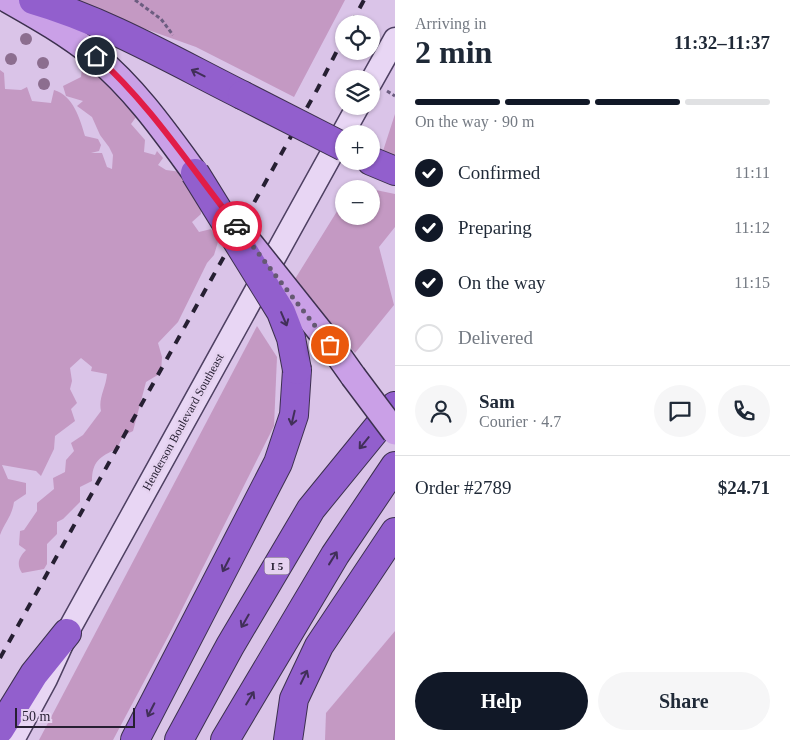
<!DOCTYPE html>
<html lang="en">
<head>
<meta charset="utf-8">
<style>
	:root { --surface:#fff; --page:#f6f6f7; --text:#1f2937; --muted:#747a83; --line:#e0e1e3; --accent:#111827 }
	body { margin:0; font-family:Georgia,serif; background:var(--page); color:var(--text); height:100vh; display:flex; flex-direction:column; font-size:19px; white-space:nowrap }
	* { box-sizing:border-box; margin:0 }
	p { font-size:16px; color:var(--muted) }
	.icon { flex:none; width:28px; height:28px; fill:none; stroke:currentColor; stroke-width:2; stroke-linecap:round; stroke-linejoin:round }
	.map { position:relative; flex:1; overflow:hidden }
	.panel { display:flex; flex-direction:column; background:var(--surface); width:395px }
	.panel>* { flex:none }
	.tools { position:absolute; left:335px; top:15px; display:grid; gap:10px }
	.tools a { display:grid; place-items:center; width:45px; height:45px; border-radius:50%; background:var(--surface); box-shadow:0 1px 4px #0004; font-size:25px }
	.scale { position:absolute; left:15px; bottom:12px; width:120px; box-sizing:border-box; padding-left:5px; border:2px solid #261f32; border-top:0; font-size:14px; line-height:18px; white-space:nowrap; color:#261f32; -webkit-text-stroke:4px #e5d2f0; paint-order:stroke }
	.pin { position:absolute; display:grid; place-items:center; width:42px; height:42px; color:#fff; margin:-21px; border:2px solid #fff; border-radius:50%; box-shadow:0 1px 5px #0007 }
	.courier { position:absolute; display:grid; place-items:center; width:50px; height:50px; margin:-25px; border:4px solid #e11d48; border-radius:50%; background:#fff; color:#222; box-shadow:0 1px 6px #0007 }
	.head em { font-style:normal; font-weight:600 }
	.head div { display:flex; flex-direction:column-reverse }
	.head { display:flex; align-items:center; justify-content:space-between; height:85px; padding:0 20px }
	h1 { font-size:32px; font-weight:600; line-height:38px }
	.bar { display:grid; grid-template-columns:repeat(4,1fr); gap:8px 5px; align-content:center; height:60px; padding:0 20px }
	.bar i { height:6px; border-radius:4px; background:var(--line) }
	.bar .on { background:var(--accent) }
	.bar p { grid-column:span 4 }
	.line { display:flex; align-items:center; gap:12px; padding:0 20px; border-top:1px solid var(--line) }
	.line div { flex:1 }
	.round { display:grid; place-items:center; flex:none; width:52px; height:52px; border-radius:26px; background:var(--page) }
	ol { padding:0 20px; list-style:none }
	li { display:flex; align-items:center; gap:15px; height:55px }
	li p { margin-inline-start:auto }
	li .icon { padding:5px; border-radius:50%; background:var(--accent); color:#fff; stroke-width:4 }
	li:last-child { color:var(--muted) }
	li i { width:28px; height:28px; border:2px solid var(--line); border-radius:50% }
	.cta { display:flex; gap:10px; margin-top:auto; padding:10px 20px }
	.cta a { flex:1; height:58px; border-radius:30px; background:var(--accent); color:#fff; font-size:20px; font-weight:600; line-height:58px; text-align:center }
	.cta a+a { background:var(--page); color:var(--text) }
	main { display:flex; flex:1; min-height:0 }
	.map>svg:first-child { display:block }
</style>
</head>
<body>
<main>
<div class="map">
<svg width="395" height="740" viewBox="0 0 395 740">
	<rect width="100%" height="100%" fill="#dac4e8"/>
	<g fill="#c499c3">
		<path d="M64,0h281l-51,97 -98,-50z"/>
		<path d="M82,68c26,5 40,26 57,45l-8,11 14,16 -1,12 11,3 2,-4 6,7 -5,7 8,5 15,2 19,24 1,18 -9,8 7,10 12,-3 7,13 -4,13 -7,8 -29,59 -20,21 4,14 -1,16 -15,9 -13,49 -10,5 -6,13c-17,7 -25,13 -25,32l-12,6v15l-17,17 -6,3v12l-10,10v20l-3,5 -22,4c-6,-9 -3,-16 4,-23l-7,-5 1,-14 4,-1 13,-19v-8l17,-14 -1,-11 12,-6 1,-12 8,-9 -3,-8 12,-8 18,-24c-3,-13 5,-23 6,-37l-16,-3 1,-4 -11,-9 -11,10 2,13 -2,8 7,14 -6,6 4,12 -20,15 -1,13 -13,27 -5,-5 -34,-6 6,14 18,4v11l-12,8c-2,14 -9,20 -14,33v-465l4,3 1,16 16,1 6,-3 5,14 19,2 3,-13c19,5 26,29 31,46l13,3 3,6 -2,6 -8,2h11l5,14 5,2 1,-14 -4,-8 -9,-12 -8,-18 -15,-11 6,-5 -17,-5 -3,-10 18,-9z"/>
		<path d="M395,114v41l-12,-4z"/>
		<path d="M371,189l24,5v33l-16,20 15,58 -39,48 -60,-74 49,-79v16h27z"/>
		<path d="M257,326l20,31 -3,69 -103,205 -58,109h-74z"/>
		<path d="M395,631v109h-70l1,-27z"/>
	</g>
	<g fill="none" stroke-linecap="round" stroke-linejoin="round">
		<defs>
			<g id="secondary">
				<path d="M371,82l24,-43"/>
				<path d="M13,740l33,-61 21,-46 291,-527"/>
			</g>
			<g id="primary">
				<path d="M8,0c30,17 60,34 87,56 40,33 70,76 100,117"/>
				<path d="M331,345l22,31"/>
			</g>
			<g id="motorway">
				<path d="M33,0c73,21 141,61 209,95"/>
				<path d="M371,161l24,10"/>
				<path d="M0,729l34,-55 33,-41"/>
				<path d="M135,740l143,-277 16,-48 3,-45"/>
				<path d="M179,740l51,-94 81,-137 84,-103"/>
				<path d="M225,740l110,-185 60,-89"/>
				<path d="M288,740l6,-41 25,-53 76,-114"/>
			</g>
		</defs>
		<use href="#secondary" stroke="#4e4062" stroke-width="25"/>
		<use href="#primary" stroke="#3c304e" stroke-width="28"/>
		<use href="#motorway" stroke="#3c304e" stroke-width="30"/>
		<g stroke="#6c5d80" stroke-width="3" stroke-dasharray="4 2.5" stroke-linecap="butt">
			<path d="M135,0l26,19 12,16"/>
			<path d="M387,91l8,5"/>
		</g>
		<use href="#secondary" stroke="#e8d6f4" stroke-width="22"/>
		<use href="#primary" stroke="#caa0e7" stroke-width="25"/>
		<use href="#motorway" stroke="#925fcd" stroke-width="28"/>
		<g stroke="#261f32" stroke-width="4" stroke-dasharray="9 9" stroke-linecap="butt">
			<path d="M351,24l13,-24"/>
			<path d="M0,658l318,-570 26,-51"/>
		</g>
		<defs>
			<g id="primary-bridge">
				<path d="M249,242l82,103"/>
				<path d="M353,376l42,56"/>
			</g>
			<g id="motorway-bridge">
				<path d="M242,95l102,52"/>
				<path d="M195,173l86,139 10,26 6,32"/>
			</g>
		</defs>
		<use href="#primary-bridge" stroke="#3c304e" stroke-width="28" stroke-linecap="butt"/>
		<use href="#motorway-bridge" stroke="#3c304e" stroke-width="30" stroke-linecap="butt"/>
		<use href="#primary-bridge" stroke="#caa0e7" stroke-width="25"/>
		<use href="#motorway-bridge" stroke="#925fcd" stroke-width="28"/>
	</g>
	<g fill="#8c6e8f">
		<circle cx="26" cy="39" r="6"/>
		<circle cx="11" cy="59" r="6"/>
		<circle cx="43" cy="63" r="6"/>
		<circle cx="44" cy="84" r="6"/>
	</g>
	<defs><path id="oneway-shaft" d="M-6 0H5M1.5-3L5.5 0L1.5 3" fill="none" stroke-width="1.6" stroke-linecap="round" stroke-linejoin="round" transform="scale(1.25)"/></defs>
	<g stroke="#412f59">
		<use href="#oneway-shaft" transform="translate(198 73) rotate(-153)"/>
		<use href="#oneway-shaft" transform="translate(284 319) rotate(67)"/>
		<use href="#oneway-shaft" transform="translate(293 418) rotate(103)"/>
		<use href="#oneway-shaft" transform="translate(364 443) rotate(129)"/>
		<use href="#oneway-shaft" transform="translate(333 558) rotate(-58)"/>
		<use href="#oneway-shaft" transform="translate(226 565) rotate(117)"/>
		<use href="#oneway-shaft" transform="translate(245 621) rotate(120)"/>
		<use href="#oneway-shaft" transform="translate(304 677) rotate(-64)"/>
		<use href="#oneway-shaft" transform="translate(250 698) rotate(-59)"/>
		<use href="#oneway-shaft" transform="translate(151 710) rotate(117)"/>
	</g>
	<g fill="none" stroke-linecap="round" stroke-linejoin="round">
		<path stroke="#655972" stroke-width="5" stroke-dasharray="0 9" d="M237,226l93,119"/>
		<path stroke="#e11d48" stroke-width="6" d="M96,56c55,49 95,112 141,170"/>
	</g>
	<g text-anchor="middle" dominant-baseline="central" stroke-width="5" stroke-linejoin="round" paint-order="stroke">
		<rect fill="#e5d2f0" stroke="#5f556b" stroke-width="1" x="264.5" y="557.5" width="25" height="17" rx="4"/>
		<g font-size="11" font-weight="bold" fill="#261f32">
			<text x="277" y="566">I 5</text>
		</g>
		<g font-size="12" fill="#261f32" stroke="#e5d2f0">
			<text transform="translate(183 422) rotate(-61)">Henderson Boulevard Southeast</text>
		</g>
	</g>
</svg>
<div class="tools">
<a><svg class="icon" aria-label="locate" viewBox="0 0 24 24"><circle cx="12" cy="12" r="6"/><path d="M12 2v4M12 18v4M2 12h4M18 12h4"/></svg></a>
<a><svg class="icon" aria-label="layers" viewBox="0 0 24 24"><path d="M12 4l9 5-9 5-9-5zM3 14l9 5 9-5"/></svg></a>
<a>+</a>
<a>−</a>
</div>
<div class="scale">50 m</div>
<div class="pin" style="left:330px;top:345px;background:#ea580c"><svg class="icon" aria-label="bag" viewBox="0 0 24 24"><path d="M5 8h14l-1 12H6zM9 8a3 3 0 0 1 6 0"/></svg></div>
<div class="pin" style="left:96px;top:56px;background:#1f2937"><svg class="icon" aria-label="home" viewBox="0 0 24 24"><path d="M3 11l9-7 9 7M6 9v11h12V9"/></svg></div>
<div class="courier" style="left:237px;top:226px"><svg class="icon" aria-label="car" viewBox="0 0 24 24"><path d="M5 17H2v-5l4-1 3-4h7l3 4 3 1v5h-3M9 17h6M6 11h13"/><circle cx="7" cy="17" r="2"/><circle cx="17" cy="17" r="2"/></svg></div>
</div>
<section class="panel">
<div class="head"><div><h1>2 min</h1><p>Arriving in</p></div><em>11:32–11:37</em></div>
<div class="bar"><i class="on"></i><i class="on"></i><i class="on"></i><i></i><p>On the way · 90 m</p></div>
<ol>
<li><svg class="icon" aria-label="check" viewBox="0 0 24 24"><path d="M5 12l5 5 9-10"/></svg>Confirmed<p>11:11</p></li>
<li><svg class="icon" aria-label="check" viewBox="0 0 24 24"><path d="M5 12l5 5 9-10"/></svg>Preparing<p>11:12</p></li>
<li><svg class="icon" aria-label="check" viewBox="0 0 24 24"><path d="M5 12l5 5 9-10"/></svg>On the way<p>11:15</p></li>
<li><i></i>Delivered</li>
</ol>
<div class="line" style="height:90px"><a class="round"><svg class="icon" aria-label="person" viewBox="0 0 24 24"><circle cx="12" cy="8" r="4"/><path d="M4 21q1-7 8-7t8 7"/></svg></a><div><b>Sam</b><p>Courier · 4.7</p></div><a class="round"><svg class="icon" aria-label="chat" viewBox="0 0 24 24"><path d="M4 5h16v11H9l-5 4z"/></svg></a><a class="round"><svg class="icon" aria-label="phone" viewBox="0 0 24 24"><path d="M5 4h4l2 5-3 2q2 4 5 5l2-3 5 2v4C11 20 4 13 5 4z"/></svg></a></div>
<div class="line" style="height:65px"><div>Order #2789</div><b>$24.71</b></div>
<div class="cta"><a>Help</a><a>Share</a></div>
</section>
</main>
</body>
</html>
